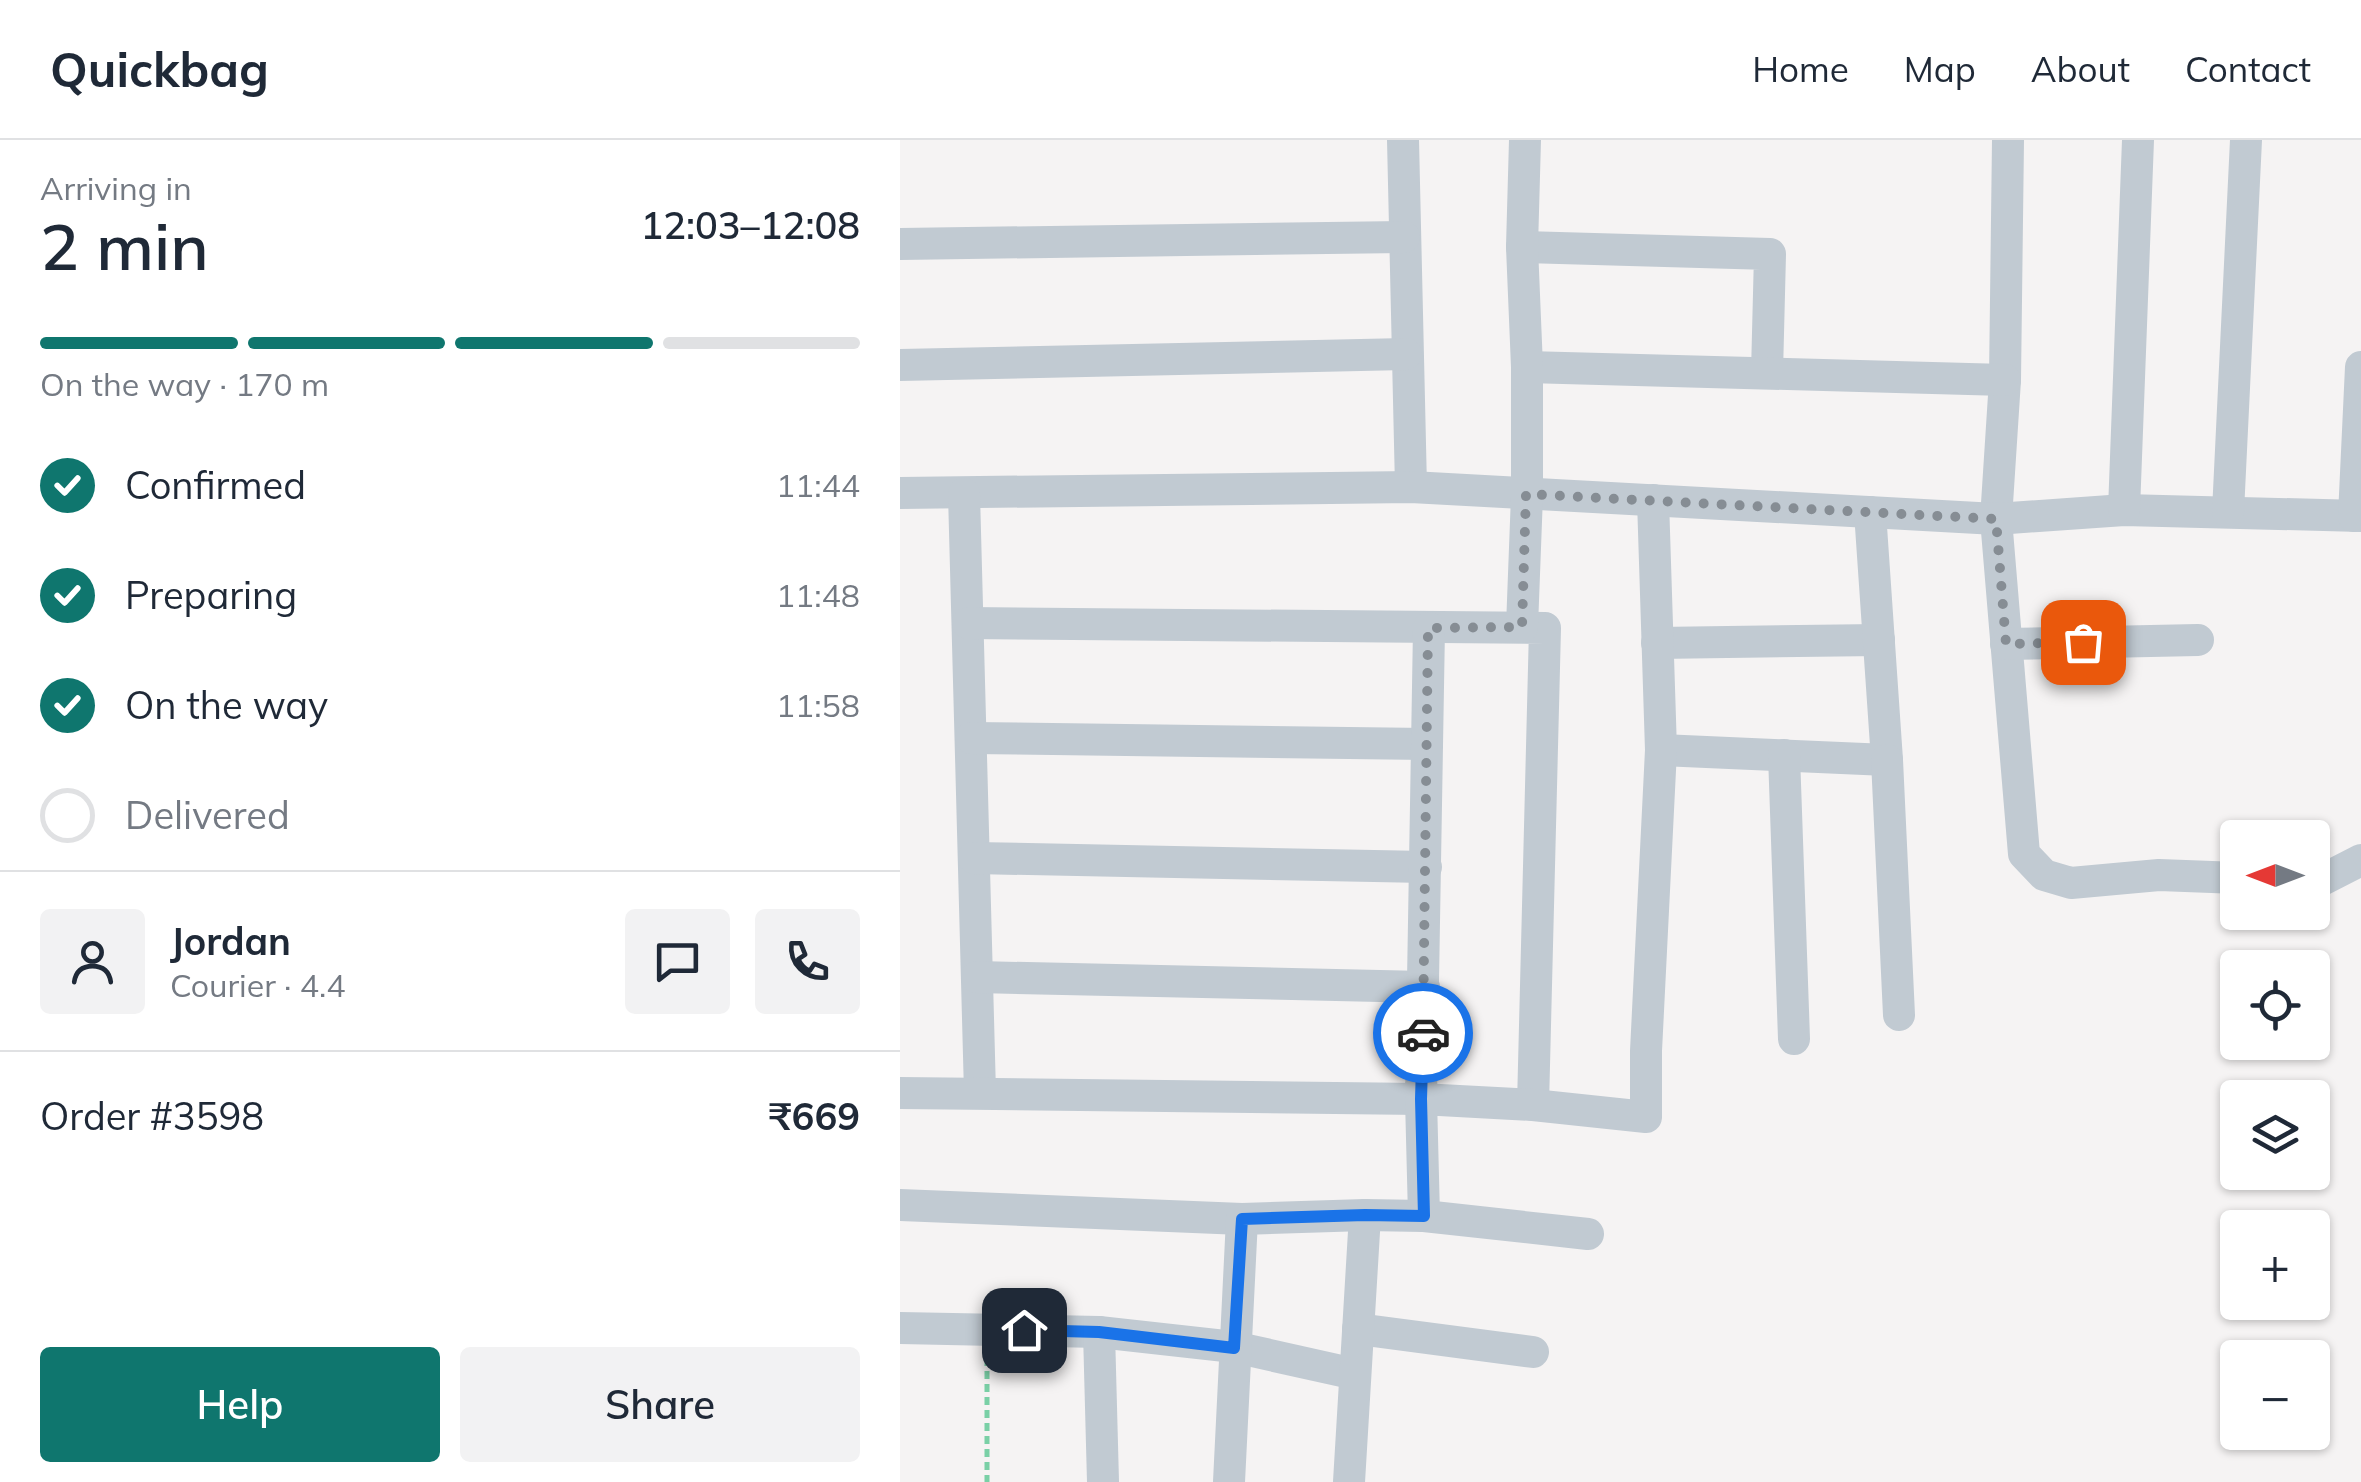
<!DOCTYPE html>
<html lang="en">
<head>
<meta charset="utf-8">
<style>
	:root { --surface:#fff; --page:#f2f2f3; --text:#1f2937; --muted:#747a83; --line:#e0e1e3; --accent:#0f766e }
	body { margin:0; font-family:Mulish,sans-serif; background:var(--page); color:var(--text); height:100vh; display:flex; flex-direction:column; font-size:38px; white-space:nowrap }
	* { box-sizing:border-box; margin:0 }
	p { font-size:32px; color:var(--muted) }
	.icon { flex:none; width:55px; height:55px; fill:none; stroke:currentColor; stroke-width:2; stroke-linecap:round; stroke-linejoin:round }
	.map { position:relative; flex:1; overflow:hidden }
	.panel { display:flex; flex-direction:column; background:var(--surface); width:900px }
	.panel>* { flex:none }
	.needle { width:65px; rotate:270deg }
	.buttons { position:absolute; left:1320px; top:680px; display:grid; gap:20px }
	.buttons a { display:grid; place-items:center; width:110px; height:110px; border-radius:10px; background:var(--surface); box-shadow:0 2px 8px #0004; font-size:50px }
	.pin { position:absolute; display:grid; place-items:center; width:85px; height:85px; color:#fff; margin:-42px; border-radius:20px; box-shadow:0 5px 15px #0006 }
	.courier { position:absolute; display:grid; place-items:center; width:100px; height:100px; margin:-50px; border:8px solid #1a73e8; border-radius:50%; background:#fff; color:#222; box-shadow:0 2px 12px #0007 }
	.head em { font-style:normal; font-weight:600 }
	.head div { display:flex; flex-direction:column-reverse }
	.head { display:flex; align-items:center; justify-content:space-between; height:170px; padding:0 40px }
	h1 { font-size:65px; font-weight:600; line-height:75px }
	.bar { display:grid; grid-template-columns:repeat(4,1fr); gap:15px 10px; align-content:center; height:120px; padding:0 40px }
	.bar i { height:12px; border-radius:8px; background:var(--line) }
	.bar .active { background:var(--accent) }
	.bar p { grid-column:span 4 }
	.line { display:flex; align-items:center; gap:25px; padding:0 40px; border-top:2px solid var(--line) }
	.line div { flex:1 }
	.round { display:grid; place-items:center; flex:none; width:105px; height:105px; border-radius:10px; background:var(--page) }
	ol { padding:0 40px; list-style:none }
	li { display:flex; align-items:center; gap:30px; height:110px }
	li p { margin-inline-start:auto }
	li .icon { padding:10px; border-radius:50%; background:var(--accent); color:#fff; stroke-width:4 }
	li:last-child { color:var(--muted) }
	li i { width:55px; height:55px; border:5px solid var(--line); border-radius:50% }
	.button { display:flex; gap:20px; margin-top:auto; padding:20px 40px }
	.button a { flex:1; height:115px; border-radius:10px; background:var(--accent); color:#fff; font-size:40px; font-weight:600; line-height:115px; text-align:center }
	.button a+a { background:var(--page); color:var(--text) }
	header { display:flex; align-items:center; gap:60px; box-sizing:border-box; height:140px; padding:0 50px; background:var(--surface); border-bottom:2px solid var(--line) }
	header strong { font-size:48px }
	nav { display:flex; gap:55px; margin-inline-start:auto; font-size:35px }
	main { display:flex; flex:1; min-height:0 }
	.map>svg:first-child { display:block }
</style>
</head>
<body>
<header>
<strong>Quickbag</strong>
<nav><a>Home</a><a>Map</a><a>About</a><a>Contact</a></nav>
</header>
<main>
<section class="panel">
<div class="head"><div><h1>2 min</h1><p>Arriving in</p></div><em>12:03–12:08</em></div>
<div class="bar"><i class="active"></i><i class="active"></i><i class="active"></i><i></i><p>On the way · 170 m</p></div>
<ol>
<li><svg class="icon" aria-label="check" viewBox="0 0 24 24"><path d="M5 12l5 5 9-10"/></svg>Confirmed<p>11:44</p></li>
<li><svg class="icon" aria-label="check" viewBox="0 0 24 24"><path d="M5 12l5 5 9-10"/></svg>Preparing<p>11:48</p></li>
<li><svg class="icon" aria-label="check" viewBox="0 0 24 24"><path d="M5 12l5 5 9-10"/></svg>On the way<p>11:58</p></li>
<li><i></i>Delivered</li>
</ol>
<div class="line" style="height:180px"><a class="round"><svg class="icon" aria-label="person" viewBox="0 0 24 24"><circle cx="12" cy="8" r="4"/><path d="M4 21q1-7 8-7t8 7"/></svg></a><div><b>Jordan</b><p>Courier · 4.4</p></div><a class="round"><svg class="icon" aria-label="chat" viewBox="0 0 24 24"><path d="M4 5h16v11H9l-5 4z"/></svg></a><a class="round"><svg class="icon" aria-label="phone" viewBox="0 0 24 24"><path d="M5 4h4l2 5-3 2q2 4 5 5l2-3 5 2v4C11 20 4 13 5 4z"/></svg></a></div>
<div class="line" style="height:130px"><div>Order #3598</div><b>₹669</b></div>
<div class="button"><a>Help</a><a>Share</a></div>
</section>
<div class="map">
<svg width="1461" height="1342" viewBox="0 0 1461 1342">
	<rect width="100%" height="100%" fill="#f5f3f3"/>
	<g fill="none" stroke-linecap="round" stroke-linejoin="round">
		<path stroke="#7ad0a6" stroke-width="5" stroke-dasharray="8 5" stroke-linecap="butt" d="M87,1218v124"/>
		<g stroke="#c1cad2" stroke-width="32">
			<path d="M503,0l8,347"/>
			<path d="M1108,0l-3,240 -9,139 28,335 20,21 27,8 88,-8 79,3"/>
			<path d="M0,104l504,-7"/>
			<path d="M622,107l248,7 -3,119"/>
			<path d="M0,225l506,-11"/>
			<path d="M627,227l478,13"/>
			<path d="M0,353l511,-6 585,32 128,-9 237,6"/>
			<path d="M64,354l16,599"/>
			<path d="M1224,370l14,-370"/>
			<path d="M1328,372l18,-372"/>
			<path d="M1454,376l7,-149"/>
			<path d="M68,483l577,5 -12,477"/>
			<path d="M622,487l5,-132v-128l-5,-120 3,-107"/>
			<path d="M757,503l222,-3"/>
			<path d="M1106,504l192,-4"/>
			<path d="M71,598l456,6"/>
			<path d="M761,610l226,10 -17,-248"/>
			<path d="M884,615l10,284"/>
			<path d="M987,620l12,255"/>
			<path d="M74,718l452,9"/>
			<path d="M1412,741h8l41,-21"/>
			<path d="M77,837l447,10"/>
			<path d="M0,953l521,6 8,-471"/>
			<path d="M0,1065l342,14 123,-4 59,1 -3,-117 112,6 113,12v-66l15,-301 -8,-250"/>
			<path d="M524,1076l164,18"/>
			<path d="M0,1188l199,4 135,15 121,27"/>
			<path d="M458,1189l175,23"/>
			<path d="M199,1192l4,150"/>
			<path d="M329,1342l13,-263"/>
			<path d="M449,1342l16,-267"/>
		</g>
	</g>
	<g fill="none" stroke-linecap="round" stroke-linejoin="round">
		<path stroke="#868d94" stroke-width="10" stroke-dasharray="0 18" d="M523,893l5,-405 94,-1 4,-133 470,25 10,125 77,-2"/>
		<path stroke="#1a73e8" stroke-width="12" d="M124,1190l75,2 135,16 8,-129 123,-4 59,1 -3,-117 2,-66"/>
	</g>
</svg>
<div class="buttons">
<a><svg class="needle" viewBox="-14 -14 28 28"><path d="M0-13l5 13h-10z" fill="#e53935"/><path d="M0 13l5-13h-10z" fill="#747a83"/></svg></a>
<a><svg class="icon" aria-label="locate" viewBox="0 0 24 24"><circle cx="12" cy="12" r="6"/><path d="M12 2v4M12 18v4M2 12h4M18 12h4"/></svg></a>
<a><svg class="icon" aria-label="layers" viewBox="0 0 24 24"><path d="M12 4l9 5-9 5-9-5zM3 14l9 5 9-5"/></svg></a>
<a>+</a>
<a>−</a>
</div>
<div class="pin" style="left:1183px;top:502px;background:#ea580c"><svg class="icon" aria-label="bag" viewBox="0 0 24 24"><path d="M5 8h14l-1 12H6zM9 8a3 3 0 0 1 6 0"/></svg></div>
<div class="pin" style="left:124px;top:1190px;background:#1f2937"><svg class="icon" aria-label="home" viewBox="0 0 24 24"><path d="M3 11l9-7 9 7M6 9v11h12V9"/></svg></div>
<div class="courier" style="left:523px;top:893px"><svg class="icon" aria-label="car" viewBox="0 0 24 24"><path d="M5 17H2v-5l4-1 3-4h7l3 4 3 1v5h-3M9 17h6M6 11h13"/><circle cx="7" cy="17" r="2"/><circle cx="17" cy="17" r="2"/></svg></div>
</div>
</main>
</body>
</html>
